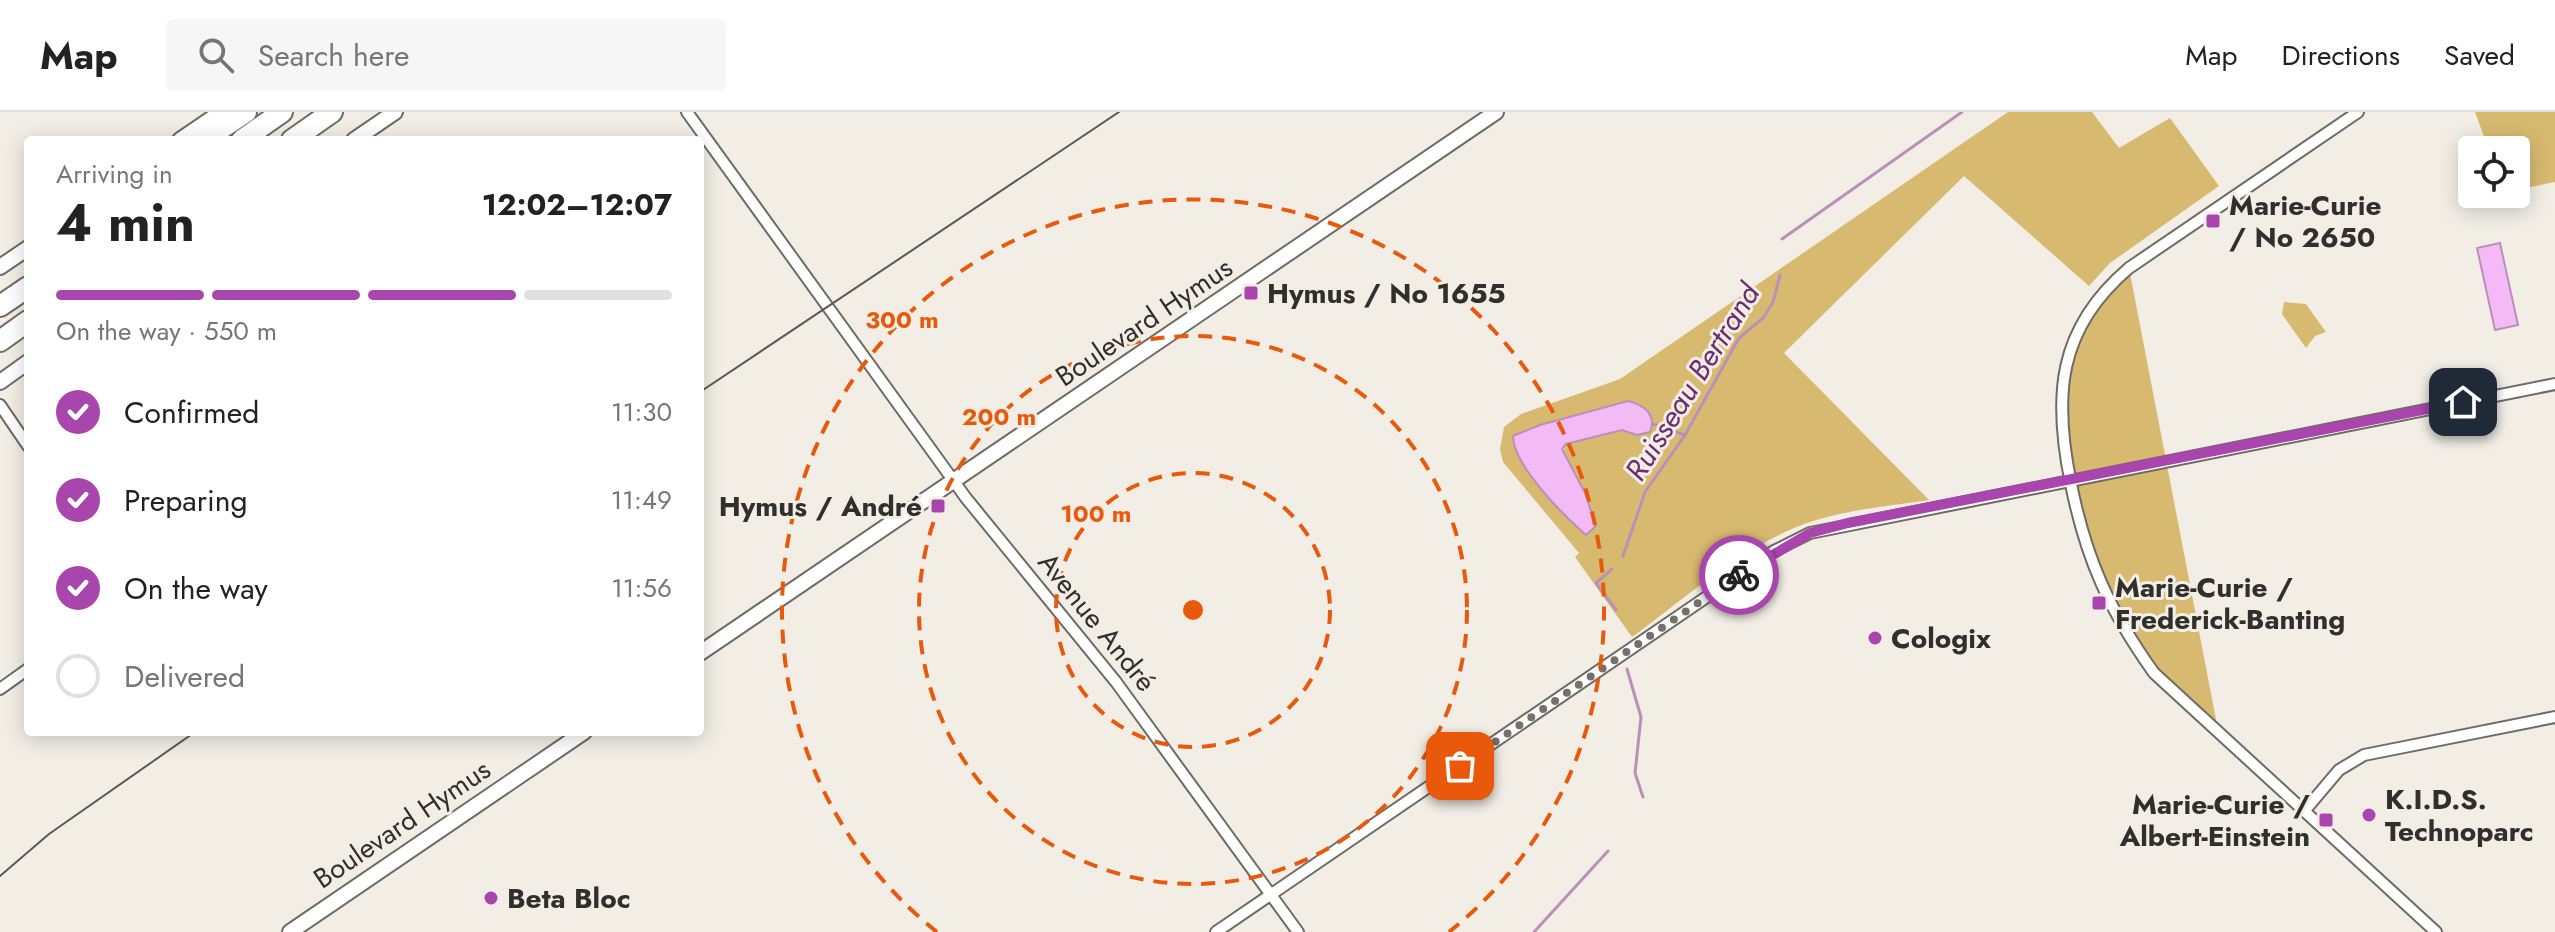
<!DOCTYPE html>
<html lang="en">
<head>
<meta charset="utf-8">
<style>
	:root { --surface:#fff; --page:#f6f6f6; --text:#222; --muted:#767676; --line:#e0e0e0; --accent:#a846ae }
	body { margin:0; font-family:Jost,sans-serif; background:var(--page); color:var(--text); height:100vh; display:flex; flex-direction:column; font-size:30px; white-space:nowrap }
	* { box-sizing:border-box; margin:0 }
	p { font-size:26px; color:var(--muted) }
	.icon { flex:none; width:44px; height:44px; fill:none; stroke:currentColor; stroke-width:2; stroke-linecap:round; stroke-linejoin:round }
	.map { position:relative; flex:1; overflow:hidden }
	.side { position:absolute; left:24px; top:24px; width:680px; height:600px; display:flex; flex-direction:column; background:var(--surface); border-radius:8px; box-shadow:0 4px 20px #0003 }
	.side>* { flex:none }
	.fabs { position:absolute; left:2458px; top:24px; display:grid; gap:16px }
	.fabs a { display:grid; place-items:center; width:72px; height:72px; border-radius:8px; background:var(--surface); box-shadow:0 4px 20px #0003; font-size:40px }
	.pin { position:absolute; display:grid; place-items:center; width:68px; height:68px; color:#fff; margin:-34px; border-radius:16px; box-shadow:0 4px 12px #0006 }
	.courier { position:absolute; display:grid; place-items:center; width:80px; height:80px; margin:-40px; border:6px solid #a846ae; border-radius:50%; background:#fff; color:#222; box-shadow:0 2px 10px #0007 }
	.headline em { font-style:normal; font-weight:700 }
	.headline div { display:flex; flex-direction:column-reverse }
	.headline { display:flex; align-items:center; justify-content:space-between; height:136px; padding:0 32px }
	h1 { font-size:52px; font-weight:700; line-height:60px }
	.bar { display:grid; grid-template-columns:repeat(4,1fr); gap:12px 8px; align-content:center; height:96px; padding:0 32px }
	.bar i { height:10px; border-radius:6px; background:var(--line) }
	.bar .on { background:var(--accent) }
	.bar p { grid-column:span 4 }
	ol { padding:0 32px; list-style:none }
	li { display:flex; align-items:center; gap:24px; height:88px }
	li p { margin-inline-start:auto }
	li .icon { padding:8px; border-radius:50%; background:var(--accent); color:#fff; stroke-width:4 }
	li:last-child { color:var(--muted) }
	li i { width:44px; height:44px; border:4px solid var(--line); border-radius:50% }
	header { display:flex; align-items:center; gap:48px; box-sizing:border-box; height:112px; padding:0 40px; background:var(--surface); border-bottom:2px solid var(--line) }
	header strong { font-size:38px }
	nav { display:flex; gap:44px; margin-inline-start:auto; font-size:28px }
	.search { width:560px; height:72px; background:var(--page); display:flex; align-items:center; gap:20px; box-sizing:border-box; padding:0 28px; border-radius:8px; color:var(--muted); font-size:30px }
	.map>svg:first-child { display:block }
</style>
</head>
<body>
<header>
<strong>Map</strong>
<div class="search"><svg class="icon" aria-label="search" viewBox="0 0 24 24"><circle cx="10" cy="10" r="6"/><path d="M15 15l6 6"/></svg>Search here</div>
<nav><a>Map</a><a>Directions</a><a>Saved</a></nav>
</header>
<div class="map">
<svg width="2555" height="820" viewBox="0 0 2555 820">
	<rect width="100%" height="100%" fill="#f2eee5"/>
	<g fill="#d8b970" fill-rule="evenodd">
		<path d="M2008,0h84l27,36 51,-30 49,68 -109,77 -21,23 -125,-110 -180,177 145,147c-47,7 -100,11 -144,32 -55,26 -104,69 -153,105l-57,-80 4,-4 -76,-91 -3,-13 4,-22 17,-13 99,-35zM1653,312l-16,11 -15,-5 -56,14 -4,11 23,38 -45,-68z"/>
		<path d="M2475,0h80v70l-39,8v-40h-27z"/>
		<path d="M2129,156l90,467 -65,-62 -60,-100 -34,-140 16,-98z"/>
		<path d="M2284,190l22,2 20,28 -11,4 -9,12 -24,-34z"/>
	</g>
	<g fill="#f4baf6" stroke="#ba90b9" stroke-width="2">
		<path d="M2500,131l18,82 -23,5 -18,-82z"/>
		<path d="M1628,289c16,4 29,13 22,31l-13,3 -15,-5 -56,14 -4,5 23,44 11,33 -10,9c-22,-19 -73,-70 -73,-99l27,-11z"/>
	</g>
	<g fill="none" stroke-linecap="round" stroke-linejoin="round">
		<g stroke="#ba90b9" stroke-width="3">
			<path d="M1782,127l180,-127"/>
			<path d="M1653,312l32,11"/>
			<path d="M1623,444l22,-64 40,-57 54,-97 25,-21 9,-15 7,-27"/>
			<path d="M1612,457l-16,14 20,27"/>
			<path d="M1627,557l14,48 -6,56 8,24"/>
			<path d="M1534,820l74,-81"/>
		</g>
		<defs>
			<g id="street">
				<path d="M687,0l279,386 150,184 182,250"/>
				<path d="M2358,0l-229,156c-72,61 -76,129 -58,216 15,75 38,126 83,189l282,259"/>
				<path d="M0,293l28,41"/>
				<path d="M0,577l28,-20"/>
				<path d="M2306,697l33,-39 25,-15 191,-38"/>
				<path d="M1216,820l558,-381 36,-18 745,-149"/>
			</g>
			<g id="secondary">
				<path d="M180,28l41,-28"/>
				<path d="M354,28l41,-28"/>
				<path d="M0,155l28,-19"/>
				<path d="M0,270l28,-20"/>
				<path d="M700,541l796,-541"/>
				<path d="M290,820l294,-200"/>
			</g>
			<g id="highway">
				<path d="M204,28l42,-28"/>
				<path d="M242,28l40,-28"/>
				<path d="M292,28l40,-28"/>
				<path d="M0,194l28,-19"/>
				<path d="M0,229l28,-20"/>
			</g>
		</defs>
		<use href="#street" stroke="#6f6b64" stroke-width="14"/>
		<use href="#secondary" stroke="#6f6b64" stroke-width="18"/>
		<use href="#highway" stroke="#6f6b64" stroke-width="24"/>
		<use href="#street" stroke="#fff" stroke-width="10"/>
		<use href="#secondary" stroke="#fff" stroke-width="14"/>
		<use href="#highway" stroke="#fff" stroke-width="20"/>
		<g stroke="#5b5854" stroke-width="2">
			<path d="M700,280l419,-280"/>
			<path d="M0,764l49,-42 146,-102"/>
		</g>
	</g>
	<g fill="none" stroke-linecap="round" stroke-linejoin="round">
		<path stroke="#75726d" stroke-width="8" stroke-dasharray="0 14.4" d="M1460,654l279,-191"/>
		<path stroke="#a846ae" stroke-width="10" d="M1739,463l71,-42 38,-10 615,-121"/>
	</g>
	<g fill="none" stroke="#e8590c" stroke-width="4" stroke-dasharray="14 10">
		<circle cx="1193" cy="498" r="137"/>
		<circle cx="1193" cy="498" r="274"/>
		<path d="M937 820A411 411 0 1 1 1449 820"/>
	</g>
	<g fill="#a846ae" stroke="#f2eee5" stroke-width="3">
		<rect x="2205" y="101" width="16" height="16" rx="4"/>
		<rect x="1243" y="173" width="16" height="16" rx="4"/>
		<rect x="930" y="386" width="16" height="16" rx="4"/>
		<rect x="2091" y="483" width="16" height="16" rx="4"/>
		<circle cx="1875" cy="526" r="8"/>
		<circle cx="2369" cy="703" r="8"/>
		<rect x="2318" y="700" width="16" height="16" rx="4"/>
		<circle cx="491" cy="786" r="8"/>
	</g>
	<g text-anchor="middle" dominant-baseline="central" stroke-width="6" stroke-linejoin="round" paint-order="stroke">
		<g font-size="28" font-weight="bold" fill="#312f2c" stroke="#f2eee5" text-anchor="start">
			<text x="2229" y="93">Marie-Curie<tspan x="2229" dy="32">/ No 2650</tspan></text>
			<text x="1267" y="181">Hymus / No 1655</text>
			<text x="922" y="394" text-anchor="end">Hymus / André</text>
			<text x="2115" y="475">Marie-Curie /<tspan x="2115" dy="32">Frederick-Banting</tspan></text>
			<text x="1891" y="526">Cologix</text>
			<text x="2385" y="687">K.I.D.S.<tspan x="2385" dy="32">Technoparc</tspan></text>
			<text x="2310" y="692" text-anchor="end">Marie-Curie /<tspan x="2310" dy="32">Albert-Einstein</tspan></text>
			<text x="507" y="786">Beta Bloc</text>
		</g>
		<g font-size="28" fill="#312f2c" stroke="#f2eee5">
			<text transform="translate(1144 210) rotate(-34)">Boulevard Hymus</text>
			<text transform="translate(1097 510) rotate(51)">Avenue André</text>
			<text transform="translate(402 712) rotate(-34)">Boulevard Hymus</text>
		</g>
		<g font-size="30" font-style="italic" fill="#6d2b71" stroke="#f2eee5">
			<text transform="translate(1692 270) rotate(-58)">Ruisseau Bertrand</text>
		</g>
	</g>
	<circle cx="1193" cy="498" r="12" fill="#e8590c" stroke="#f2eee5" stroke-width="4"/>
	<g font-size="24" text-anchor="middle" font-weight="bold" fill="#e8590c" stroke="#f2eee5" stroke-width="6" stroke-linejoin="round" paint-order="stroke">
		<text x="902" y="216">300 m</text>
		<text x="999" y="313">200 m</text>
		<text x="1096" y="410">100 m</text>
	</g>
</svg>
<div class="fabs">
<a><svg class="icon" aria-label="locate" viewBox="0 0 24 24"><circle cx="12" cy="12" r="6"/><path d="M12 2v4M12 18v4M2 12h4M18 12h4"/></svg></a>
</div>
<div class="pin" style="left:1460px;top:654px;background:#ea580c"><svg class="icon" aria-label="bag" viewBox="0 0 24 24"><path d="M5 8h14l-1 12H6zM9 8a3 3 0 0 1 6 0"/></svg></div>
<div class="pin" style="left:2463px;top:290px;background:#1f2937"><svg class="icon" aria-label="home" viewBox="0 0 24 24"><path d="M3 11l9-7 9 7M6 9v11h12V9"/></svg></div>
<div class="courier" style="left:1739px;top:463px"><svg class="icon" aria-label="bike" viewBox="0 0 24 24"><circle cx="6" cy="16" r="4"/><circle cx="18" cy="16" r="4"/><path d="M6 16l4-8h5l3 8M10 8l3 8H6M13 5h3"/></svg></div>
<section class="side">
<div class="headline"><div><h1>4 min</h1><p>Arriving in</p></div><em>12:02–12:07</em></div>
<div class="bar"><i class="on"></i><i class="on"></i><i class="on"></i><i></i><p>On the way · 550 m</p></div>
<ol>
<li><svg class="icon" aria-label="check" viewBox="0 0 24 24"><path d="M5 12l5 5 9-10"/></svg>Confirmed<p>11:30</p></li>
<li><svg class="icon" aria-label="check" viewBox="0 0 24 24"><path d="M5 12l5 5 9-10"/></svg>Preparing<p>11:49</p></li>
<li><svg class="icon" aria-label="check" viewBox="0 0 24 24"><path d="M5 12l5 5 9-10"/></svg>On the way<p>11:56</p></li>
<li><i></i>Delivered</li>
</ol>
</section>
</div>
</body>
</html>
